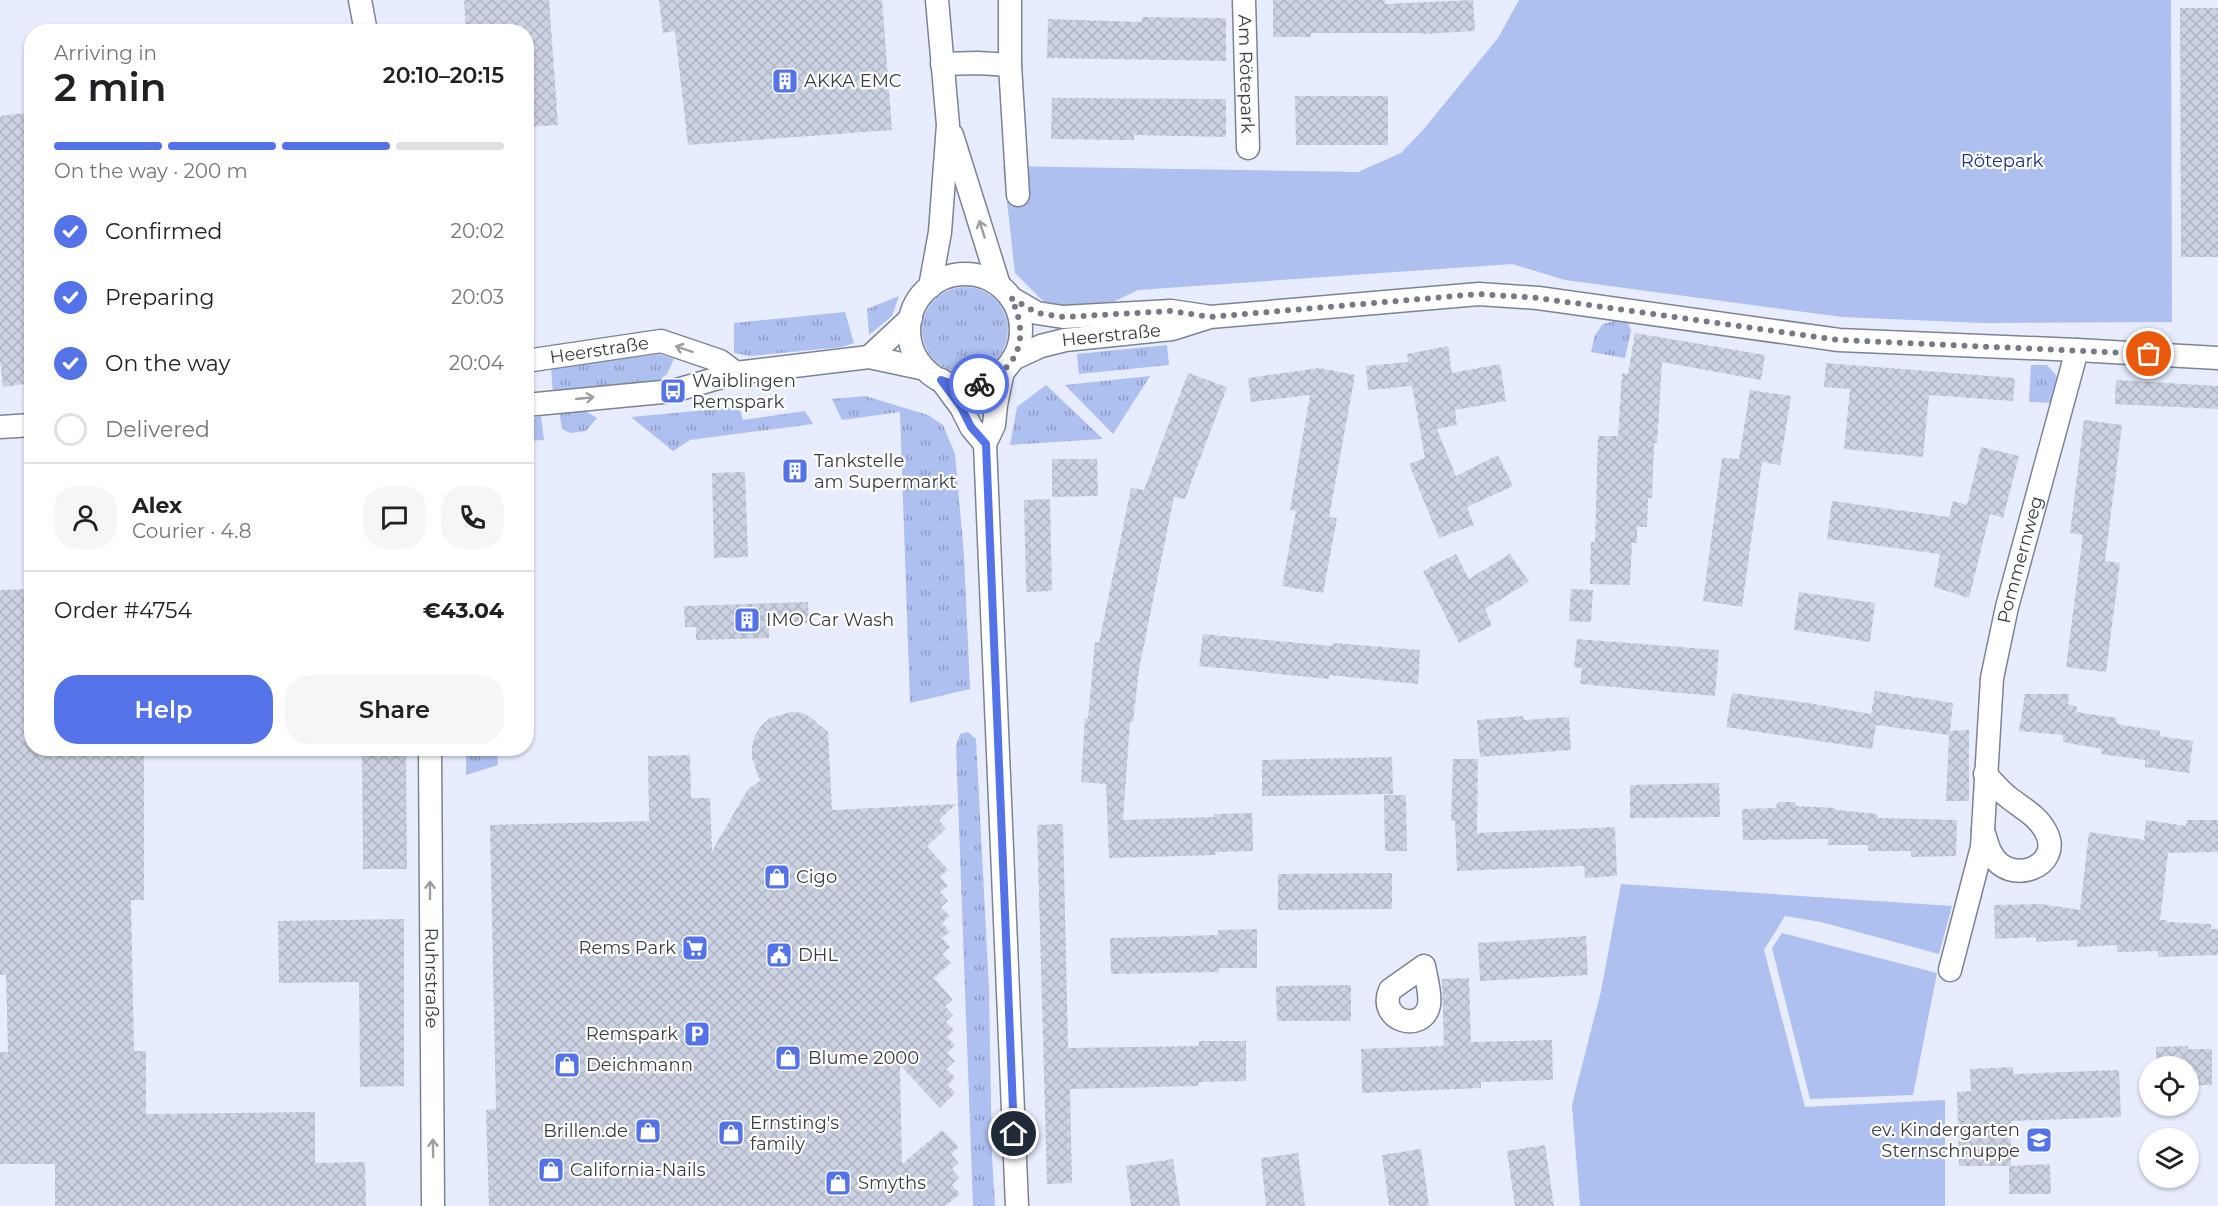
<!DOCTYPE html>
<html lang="en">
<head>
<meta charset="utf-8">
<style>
	:root { --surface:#fff; --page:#f6f6f6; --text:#202124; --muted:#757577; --line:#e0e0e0; --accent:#5573e8 }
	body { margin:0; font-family:Montserrat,sans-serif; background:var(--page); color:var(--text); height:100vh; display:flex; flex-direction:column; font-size:22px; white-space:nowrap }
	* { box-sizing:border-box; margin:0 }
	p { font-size:20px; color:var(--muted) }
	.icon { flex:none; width:33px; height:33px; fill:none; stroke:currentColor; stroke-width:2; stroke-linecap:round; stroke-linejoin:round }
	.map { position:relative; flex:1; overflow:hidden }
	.details { position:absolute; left:24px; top:24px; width:510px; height:732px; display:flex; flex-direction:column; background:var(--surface); border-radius:24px; box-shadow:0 2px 4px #0004 }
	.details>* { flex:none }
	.buttons { position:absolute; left:2139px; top:1056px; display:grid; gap:12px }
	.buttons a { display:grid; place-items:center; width:60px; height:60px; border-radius:50%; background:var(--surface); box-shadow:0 2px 4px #0004; font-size:30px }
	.pin { position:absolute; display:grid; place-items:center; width:51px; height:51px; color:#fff; margin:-26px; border:3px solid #fff; border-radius:50%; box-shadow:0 2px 6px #0007 }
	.courier { position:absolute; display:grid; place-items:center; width:60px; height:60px; margin:-30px; border:4px solid #5573e8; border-radius:50%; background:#fff; color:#222; box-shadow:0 2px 8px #0007 }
	.summary em { font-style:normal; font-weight:600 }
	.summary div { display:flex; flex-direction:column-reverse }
	.summary { display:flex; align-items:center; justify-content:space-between; height:102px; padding:0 30px }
	h1 { font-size:39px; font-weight:600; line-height:45px }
	.bar { display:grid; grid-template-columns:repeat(4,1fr); gap:9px 6px; align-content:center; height:72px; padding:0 30px }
	.bar i { height:8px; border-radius:4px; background:var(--line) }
	.bar .selected { background:var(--accent) }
	.bar p { grid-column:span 4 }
	.line { display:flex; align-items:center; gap:15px; padding:0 30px; border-top:2px solid var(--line) }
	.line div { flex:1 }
	.round { display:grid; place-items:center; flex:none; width:63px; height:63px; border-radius:24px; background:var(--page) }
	ol { padding:0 30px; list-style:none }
	li { display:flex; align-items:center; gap:18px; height:66px }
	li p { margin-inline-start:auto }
	li .icon { padding:6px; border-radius:50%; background:var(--accent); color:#fff; stroke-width:4 }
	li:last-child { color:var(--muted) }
	li i { width:33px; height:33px; border:3px solid var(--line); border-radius:50% }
	.action { display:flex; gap:12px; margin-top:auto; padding:12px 30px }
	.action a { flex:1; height:69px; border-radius:24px; background:var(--accent); color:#fff; font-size:24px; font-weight:600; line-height:69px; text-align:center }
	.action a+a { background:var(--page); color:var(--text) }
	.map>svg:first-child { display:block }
</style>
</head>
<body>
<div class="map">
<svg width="2218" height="1206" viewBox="0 0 2218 1206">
	<defs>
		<pattern id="grass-tufts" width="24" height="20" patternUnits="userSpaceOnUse" patternTransform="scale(1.5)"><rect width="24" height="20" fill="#aec0f0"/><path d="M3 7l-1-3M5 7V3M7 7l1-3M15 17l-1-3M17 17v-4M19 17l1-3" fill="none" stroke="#8f9dc4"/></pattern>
		<pattern id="building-cross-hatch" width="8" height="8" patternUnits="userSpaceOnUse" patternTransform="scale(1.5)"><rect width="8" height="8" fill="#cbd2e2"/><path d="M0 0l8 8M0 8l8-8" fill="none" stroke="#afb5c3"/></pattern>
	</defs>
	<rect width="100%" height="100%" fill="#e7edfe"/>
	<g fill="url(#grass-tufts)">
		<circle cx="965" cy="330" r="43"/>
		<path d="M899,296l-7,20 -23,19 -2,-26z"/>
		<path d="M845,312l9,31 -12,4 -92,9 -16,-3v-30z"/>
		<path d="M1615,321l13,2 3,8 -6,27 -34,-6 4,-17 8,-11z"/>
		<path d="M1167,345l2,20 -90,9 -2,-20z"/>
		<path d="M659,354l15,5 -7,15 -16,13 -98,6 -2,-26z"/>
		<path d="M2031,365h16l14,16 -5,22 -27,-1z"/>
		<path d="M1150,376l-37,58 -48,-49z"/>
		<path d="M1046,385l57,54 -93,6 7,-38z"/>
		<path d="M865,396l63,19 15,10 12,29 9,101 6,134 -60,14 -10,-291 -58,8 -10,-21z"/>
		<path d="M739,407l4,13 62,-9 8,13 -123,16 -17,11 -42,-34z"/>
		<path d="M582,409l15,9 -11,13 -16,2 -8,-4 -3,-19z"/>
		<path d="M541,416l3,24 -17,1v-21z"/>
		<path d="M968,732l8,7 13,250 3,168 3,49h-22l-17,-460 4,-12z"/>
		<path d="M466,749h31l1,16 -32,10z"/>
	</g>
	<g fill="#aec0f0">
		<path d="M1519,0h652l1,322 -189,1 -141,-6 -277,-37 -53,-16 -374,26 -25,12 -55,4 -12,-2 -31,-31 -12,-107 355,6 43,-19 22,-23 75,-92z"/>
		<path d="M1621,884l331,22 -13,48 -118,-32 -36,-6 -21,34 41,157 140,-7v106h-365l-8,-101 29,-114z"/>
		<path d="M1782,933l155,40 -24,122 -103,4 -38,-151z"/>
	</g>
	<g fill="url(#building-cross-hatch)">
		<path d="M464,0h85l9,125 -32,2v-95h-60z"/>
		<path d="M659,0h223l10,130 -204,15 -13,-114 -12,2z"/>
		<path d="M1273,0h112v4l88,-4 2,31 -53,3v-1h-111v4h-38z"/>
		<path d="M2180,8h38v249h-37z"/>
		<path d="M1142,17l84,1v43l-179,-3 1,-39 94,3z"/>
		<path d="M1295,96h93v49h-92z"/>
		<path d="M1052,98l174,1v38l-92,-2v5l-83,-1z"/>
		<path d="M32,112v271l-29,4 -3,-27v-244z"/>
		<path d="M1635,333l130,22 -4,25 -99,-18 -5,81h-3l-2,55h-4l-1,29h-10v16h-5l-2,42 -40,-1 1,-42h4l3,-106h20l4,-63 6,1z"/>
		<path d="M1448,346l4,27 48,-9 6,37 -51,9 2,15 -20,4 19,47 42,-21 15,31 -46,21 7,18 -35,13 -30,-74 16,-6 -13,-72 -44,4 -2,-24 42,-4 -1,-8z"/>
		<path d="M1826,363l189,15 -2,23 -84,-6 -6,62 -79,-8 6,-60 -26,-2z"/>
		<path d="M1319,368l36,7 -26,142 8,1 -14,75 -41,-7 14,-75 -6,-1 20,-115 -59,7 -3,-24z"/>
		<path d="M1188,373l39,14 -42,112 -11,-2 -35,172 -6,53h-3l-7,98 91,-3v-3l38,-1 1,38 -38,1 1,3 -107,3 -3,-74 -25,-2 4,-64 3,1 7,-77 4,1 32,-155 13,2z"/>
		<path d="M2116,380l102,6v23l-103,-5z"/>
		<path d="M1750,390l41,6 -11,69 -18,-3 -20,145 -39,-6 19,-143 17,1z"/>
		<path d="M2084,420l38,5 -17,136 15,2 -14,109 -40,-5 17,-132 -13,-2z"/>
		<path d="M1981,447l38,9 -16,62 -13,-4 -21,84 -35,-11 6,-33 -113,-15 5,-38 117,16 4,-16 14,4z"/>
		<path d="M1052,459h45l1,37 -46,1z"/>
		<path d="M745,472l3,85 -34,1 -2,-85z"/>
		<path d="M1050,499l2,92 -26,1 -2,-92z"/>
		<path d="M1456,554l13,25 41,-25 19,28 -44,27 7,16 -33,18 -36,-72z"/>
		<path d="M32,589v159h112v152h-13l3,151h12v63l169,-2v51l50,-1 1,44h-311v-42h-55v-112h8l-2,-77h-6v-385z"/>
		<path d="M1571,589l22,1 -2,32 -22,-1z"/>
		<path d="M1799,592l76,11 -5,39 -76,-12z"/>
		<path d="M808,602l1,21 -40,1v14l-73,2v-13h-11l-1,-21z"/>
		<path d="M1203,634l129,12 1,-3 87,7 -2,34 -89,-9v4l-130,-13z"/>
		<path d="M1577,639l142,11 -4,46 -135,-12 2,-16 -8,-1z"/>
		<path d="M1875,691l78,12 -3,28 19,-1v71h-23l3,-66 -73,-10 -4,24 -146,-22 6,-34 76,10 63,11z"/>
		<path d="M2025,694h44l-1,10 9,3 -1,5 40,6 1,6 43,7v5l33,5 -4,32 -44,-6v-7l-44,-6 1,-5 -39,-7v-7l-44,-4z"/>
		<path d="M791,712l12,1 10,6 15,13 4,78 124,-6 -17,16 7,9 -19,17 21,24 -8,7 8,9 -8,6 8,9 -7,6 9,9 -8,7 8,9 -8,6 8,9 -8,7 9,9 -17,15 19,22 -8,6 8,9 -7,7 8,8 -7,7 8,8 -8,8 8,8 -9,8 9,8 -7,8 7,8 -15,15 -40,-43 2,99 40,-34 17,17 -8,7 8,9 -7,6 7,8 -7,8 8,9 -15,12h-456l-3,-96 10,-1 -6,-284 159,-4 -1,-65 42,-1 1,43h19l2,53 36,-62 12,-8 -8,-23v-11l3,-12 6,-9 9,-8z"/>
		<path d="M1523,716l1,4 45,-3 2,33 -91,7 -3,-37z"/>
		<path d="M362,748h44l1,121h-44z"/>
		<path d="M1392,757l1,37 -131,2v-36z"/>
		<path d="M1453,759h25l-1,74 138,-6 2,49 -32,2 -1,-12 -127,5 -2,-50h-4z"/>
		<path d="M1719,783l1,34 -90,1v-33z"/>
		<path d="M1384,795h22l1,56h-22z"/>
		<path d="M1778,802h17l1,4 39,2 1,2 41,4 2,4 78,2 -1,36 -45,1v-6h-43v-6h-40v-6l-85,1 -1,-31 33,-1z"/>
		<path d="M2146,820l40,6 1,-6h31v32l-50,1 -8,67h7v2l44,2v5h7v26l-60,2v-6l-41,1v-7l-40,2v-7l-41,2v-5l-41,2 -1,-34 47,-1 39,6 9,-78 55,8z"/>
		<path d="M1063,824l5,224 131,-2v-5h47v40l-47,1v4l-129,3 2,94 -25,1 -10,-359z"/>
		<path d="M1392,873v36l-114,1v-36z"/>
		<path d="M404,919v167l-44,1 -1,-105 -80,1 -1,-62z"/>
		<path d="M1257,929v39h-38v4l-108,2 -1,-36 108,-3v-5z"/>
		<path d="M1586,936l2,39 -108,6 -2,-38z"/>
		<path d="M1469,978l2,64 81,-2 1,40 -72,2v6l-119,5 -1,-44 83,-3 -2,-67z"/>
		<path d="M1351,985v36h-74l-1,-35z"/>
		<path d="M2188,1046v20h-32v-19z"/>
		<rect x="2188" y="1049" width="24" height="36"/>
		<path d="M2013,1067v7l106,-4 2,47 -110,4v45l39,-2 1,30h-42v-28h-50l-2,-74 14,-1 -1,-22z"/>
		<path d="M1545,1145l9,61h-39l-8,-55z"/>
		<path d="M1421,1149l8,57h-40l-7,-51z"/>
		<path d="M1298,1153l7,53h-39l-5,-48z"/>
		<path d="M1173,1159l7,47h-49l-5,-40z"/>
	</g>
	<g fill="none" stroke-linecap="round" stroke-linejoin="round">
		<defs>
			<g id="street">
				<path d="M360,0l6,32"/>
				<path id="s1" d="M1244,0l4,148"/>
				<path d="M942,64l36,-1 32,2v-65"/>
				<path d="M1010,65l8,130"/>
				<path d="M952,135l47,150"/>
				<circle cx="965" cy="330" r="56"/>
				<path d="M930,287l10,-55 8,-107 -11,-125"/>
				<path d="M1011,298l26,15 26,4 108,-6 34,5"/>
				<path d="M869,357l42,-39"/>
				<path id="s2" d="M1013,359l28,-13 24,-6 107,-11 38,-12 269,-23 59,4 301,42 238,10 141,8"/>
				<path id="s3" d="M526,361l135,-20 59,20 16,12"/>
				<path d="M1003,371l-7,34 -2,20 -9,19 32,762"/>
				<path d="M941,380l20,27 10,20 14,17"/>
				<path d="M526,405l147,-14 63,-18 133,-16 56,12"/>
				<path d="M0,427l32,-2"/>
				<path id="s4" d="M430,748l3,458"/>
				<path d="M1983,831c3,7 4,15 8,22 18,35 73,13 55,-21 -8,-16 -24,-24 -38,-35 -8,-6 -15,-15 -23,-23"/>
				<path d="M1424,966c2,12 7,27 5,39 -6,29 -52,16 -39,-15z"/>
				<path id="s5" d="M1950,970l32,-123 10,-169 15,-71 70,-257"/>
			</g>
		</defs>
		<use href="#street" stroke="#7d8391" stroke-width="25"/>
		<use href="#street" stroke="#fff" stroke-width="22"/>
	</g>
	<defs><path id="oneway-shaft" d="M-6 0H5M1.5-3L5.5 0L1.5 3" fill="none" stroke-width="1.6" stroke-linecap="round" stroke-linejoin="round" transform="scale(1.5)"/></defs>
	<g stroke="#9c9ea0">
		<use href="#oneway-shaft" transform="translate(982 229) rotate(-107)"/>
		<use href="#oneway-shaft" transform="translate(684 349) rotate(-161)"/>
		<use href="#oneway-shaft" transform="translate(585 398) rotate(-6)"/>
		<use href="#oneway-shaft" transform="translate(430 890) rotate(-90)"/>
		<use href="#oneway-shaft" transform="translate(433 1148) rotate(-91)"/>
	</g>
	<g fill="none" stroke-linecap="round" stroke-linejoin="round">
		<path stroke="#767a84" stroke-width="6" stroke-dasharray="0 10.8" d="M979,384c41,-15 51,-48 32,-86l26,15 27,4 107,-6 39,6 269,-23 59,4 301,42 310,14"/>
		<path stroke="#5573e8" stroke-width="8" d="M979,384l-21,2 -17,-6 20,27 10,20 15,17 28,690"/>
	</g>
	<defs>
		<symbol id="building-square" viewBox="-11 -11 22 22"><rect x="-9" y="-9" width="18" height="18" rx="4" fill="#5573e8" stroke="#fff"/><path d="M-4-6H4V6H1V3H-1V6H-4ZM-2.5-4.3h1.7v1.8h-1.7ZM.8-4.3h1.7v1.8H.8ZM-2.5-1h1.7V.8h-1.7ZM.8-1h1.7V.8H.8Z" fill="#fff"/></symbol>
		<symbol id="bus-square" viewBox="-11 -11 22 22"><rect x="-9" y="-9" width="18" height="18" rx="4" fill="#5573e8" stroke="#fff"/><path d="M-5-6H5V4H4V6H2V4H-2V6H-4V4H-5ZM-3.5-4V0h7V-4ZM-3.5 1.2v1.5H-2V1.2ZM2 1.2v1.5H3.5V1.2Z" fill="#fff"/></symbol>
		<symbol id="shop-square" viewBox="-11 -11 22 22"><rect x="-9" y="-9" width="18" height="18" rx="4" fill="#5573e8" stroke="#fff"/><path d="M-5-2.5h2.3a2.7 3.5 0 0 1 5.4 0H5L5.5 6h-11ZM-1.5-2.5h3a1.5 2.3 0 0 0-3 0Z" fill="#fff"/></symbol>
		<symbol id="supermarket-square" viewBox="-11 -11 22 22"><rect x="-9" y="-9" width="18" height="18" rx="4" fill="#5573e8" stroke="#fff"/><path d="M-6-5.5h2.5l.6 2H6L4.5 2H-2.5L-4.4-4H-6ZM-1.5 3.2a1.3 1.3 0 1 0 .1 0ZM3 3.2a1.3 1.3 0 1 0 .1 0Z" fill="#fff"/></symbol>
		<symbol id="civic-square" viewBox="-11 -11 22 22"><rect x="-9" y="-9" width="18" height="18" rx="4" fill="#5573e8" stroke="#fff"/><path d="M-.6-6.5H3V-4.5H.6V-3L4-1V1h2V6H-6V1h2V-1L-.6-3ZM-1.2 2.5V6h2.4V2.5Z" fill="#fff"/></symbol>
		<symbol id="parking-square" viewBox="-11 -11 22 22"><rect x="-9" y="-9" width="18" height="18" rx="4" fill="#5573e8" stroke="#fff"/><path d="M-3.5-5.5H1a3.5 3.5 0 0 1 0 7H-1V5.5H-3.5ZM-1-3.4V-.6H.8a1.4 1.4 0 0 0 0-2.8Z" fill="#fff"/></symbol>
		<symbol id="school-square" viewBox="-11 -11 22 22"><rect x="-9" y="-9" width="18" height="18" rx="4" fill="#5573e8" stroke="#fff"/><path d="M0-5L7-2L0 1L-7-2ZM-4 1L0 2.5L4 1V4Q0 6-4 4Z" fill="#fff"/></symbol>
	</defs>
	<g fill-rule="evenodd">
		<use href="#building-square" x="770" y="66" width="30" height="30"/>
		<use href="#bus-square" x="658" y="376" width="30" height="30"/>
		<use href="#building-square" x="780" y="456" width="30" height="30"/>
		<use href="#building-square" x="732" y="605" width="30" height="30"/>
		<use href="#shop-square" x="762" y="862" width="30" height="30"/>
		<use href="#supermarket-square" x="680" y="933" width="30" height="30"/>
		<use href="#civic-square" x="764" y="940" width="30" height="30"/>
		<use href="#parking-square" x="682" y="1019" width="30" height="30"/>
		<use href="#shop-square" x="773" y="1043" width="30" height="30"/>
		<use href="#shop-square" x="552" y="1050" width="30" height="30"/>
		<use href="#shop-square" x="633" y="1116" width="30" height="30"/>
		<use href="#shop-square" x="716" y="1118" width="30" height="30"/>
		<use href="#school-square" x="2024" y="1125" width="30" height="30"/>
		<use href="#shop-square" x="536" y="1155" width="30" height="30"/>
		<use href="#shop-square" x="823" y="1168" width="30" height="30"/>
	</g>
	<g text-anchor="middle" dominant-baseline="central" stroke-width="4.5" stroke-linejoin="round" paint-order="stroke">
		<g font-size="18" fill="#393c42" stroke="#fff">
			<text stroke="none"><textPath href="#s1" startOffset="74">Am Rötepark</textPath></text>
			<text stroke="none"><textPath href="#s2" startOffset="102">Heerstraße</textPath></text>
			<text stroke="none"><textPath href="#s3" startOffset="74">Heerstraße</textPath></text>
			<text stroke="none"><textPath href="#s5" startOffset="418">Pommernweg</textPath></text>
			<text stroke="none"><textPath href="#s4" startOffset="230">Ruhrstraße</textPath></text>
		</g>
		<g font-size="18" fill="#393c42" stroke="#fff" text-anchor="start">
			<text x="804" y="81">AKKA EMC</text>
			<text x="692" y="381">Waiblingen<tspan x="692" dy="21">Remspark</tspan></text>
			<text x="814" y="461">Tankstelle<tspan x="814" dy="21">am Supermarkt</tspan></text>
			<text x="766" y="620">IMO Car Wash</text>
			<text x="796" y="877">Cigo</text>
			<text x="676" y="948" text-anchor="end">Rems Park</text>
			<text x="798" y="955">DHL</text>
			<text x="678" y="1034" text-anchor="end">Remspark</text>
			<text x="808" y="1058">Blume 2000</text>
			<text x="586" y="1065">Deichmann</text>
			<text x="750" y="1123">Ernsting's<tspan x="750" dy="21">family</tspan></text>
			<text x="2020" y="1130" text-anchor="end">ev. Kindergarten<tspan x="2020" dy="21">Sternschnuppe</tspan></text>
			<text x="628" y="1131" text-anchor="end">Brillen.de</text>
			<text x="570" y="1170">California-Nails</text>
			<text x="858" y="1183">Smyths</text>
		</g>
		<g font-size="18" fill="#20307d" stroke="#fff">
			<text x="2002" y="161">Rötepark</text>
		</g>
	</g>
</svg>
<div class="buttons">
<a><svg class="icon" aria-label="locate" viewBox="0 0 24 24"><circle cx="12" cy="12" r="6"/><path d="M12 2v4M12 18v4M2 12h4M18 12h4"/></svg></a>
<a><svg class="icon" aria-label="layers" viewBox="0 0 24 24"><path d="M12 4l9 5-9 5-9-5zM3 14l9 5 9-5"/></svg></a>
</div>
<div class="pin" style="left:2149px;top:354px;background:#ea580c"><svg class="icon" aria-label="bag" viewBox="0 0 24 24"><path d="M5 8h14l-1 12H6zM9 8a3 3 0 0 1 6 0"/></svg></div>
<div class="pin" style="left:1014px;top:1134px;background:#1f2937"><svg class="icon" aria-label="home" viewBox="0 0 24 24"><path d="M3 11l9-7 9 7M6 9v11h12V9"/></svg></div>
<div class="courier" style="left:979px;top:384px"><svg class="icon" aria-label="bike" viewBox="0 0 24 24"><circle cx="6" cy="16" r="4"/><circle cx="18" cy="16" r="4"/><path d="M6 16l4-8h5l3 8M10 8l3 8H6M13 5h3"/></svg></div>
<section class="details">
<div class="summary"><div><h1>2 min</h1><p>Arriving in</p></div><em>20:10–20:15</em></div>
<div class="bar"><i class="selected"></i><i class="selected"></i><i class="selected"></i><i></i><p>On the way · 200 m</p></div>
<ol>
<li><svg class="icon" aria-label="check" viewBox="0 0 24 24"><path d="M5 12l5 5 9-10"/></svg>Confirmed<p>20:02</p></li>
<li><svg class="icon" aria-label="check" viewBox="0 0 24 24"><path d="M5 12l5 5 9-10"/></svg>Preparing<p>20:03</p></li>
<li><svg class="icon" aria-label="check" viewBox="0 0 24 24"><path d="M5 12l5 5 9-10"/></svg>On the way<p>20:04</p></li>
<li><i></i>Delivered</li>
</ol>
<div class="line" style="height:108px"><a class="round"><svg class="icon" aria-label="person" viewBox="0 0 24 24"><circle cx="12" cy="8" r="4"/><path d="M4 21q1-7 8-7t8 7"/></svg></a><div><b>Alex</b><p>Courier · 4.8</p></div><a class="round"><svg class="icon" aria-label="chat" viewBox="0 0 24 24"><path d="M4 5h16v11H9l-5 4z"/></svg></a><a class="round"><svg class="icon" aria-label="phone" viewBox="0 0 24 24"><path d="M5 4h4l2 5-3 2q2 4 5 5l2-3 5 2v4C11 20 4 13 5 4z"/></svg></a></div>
<div class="line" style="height:78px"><div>Order #4754</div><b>€43.04</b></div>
<div class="action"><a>Help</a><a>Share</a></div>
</section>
</div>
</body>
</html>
